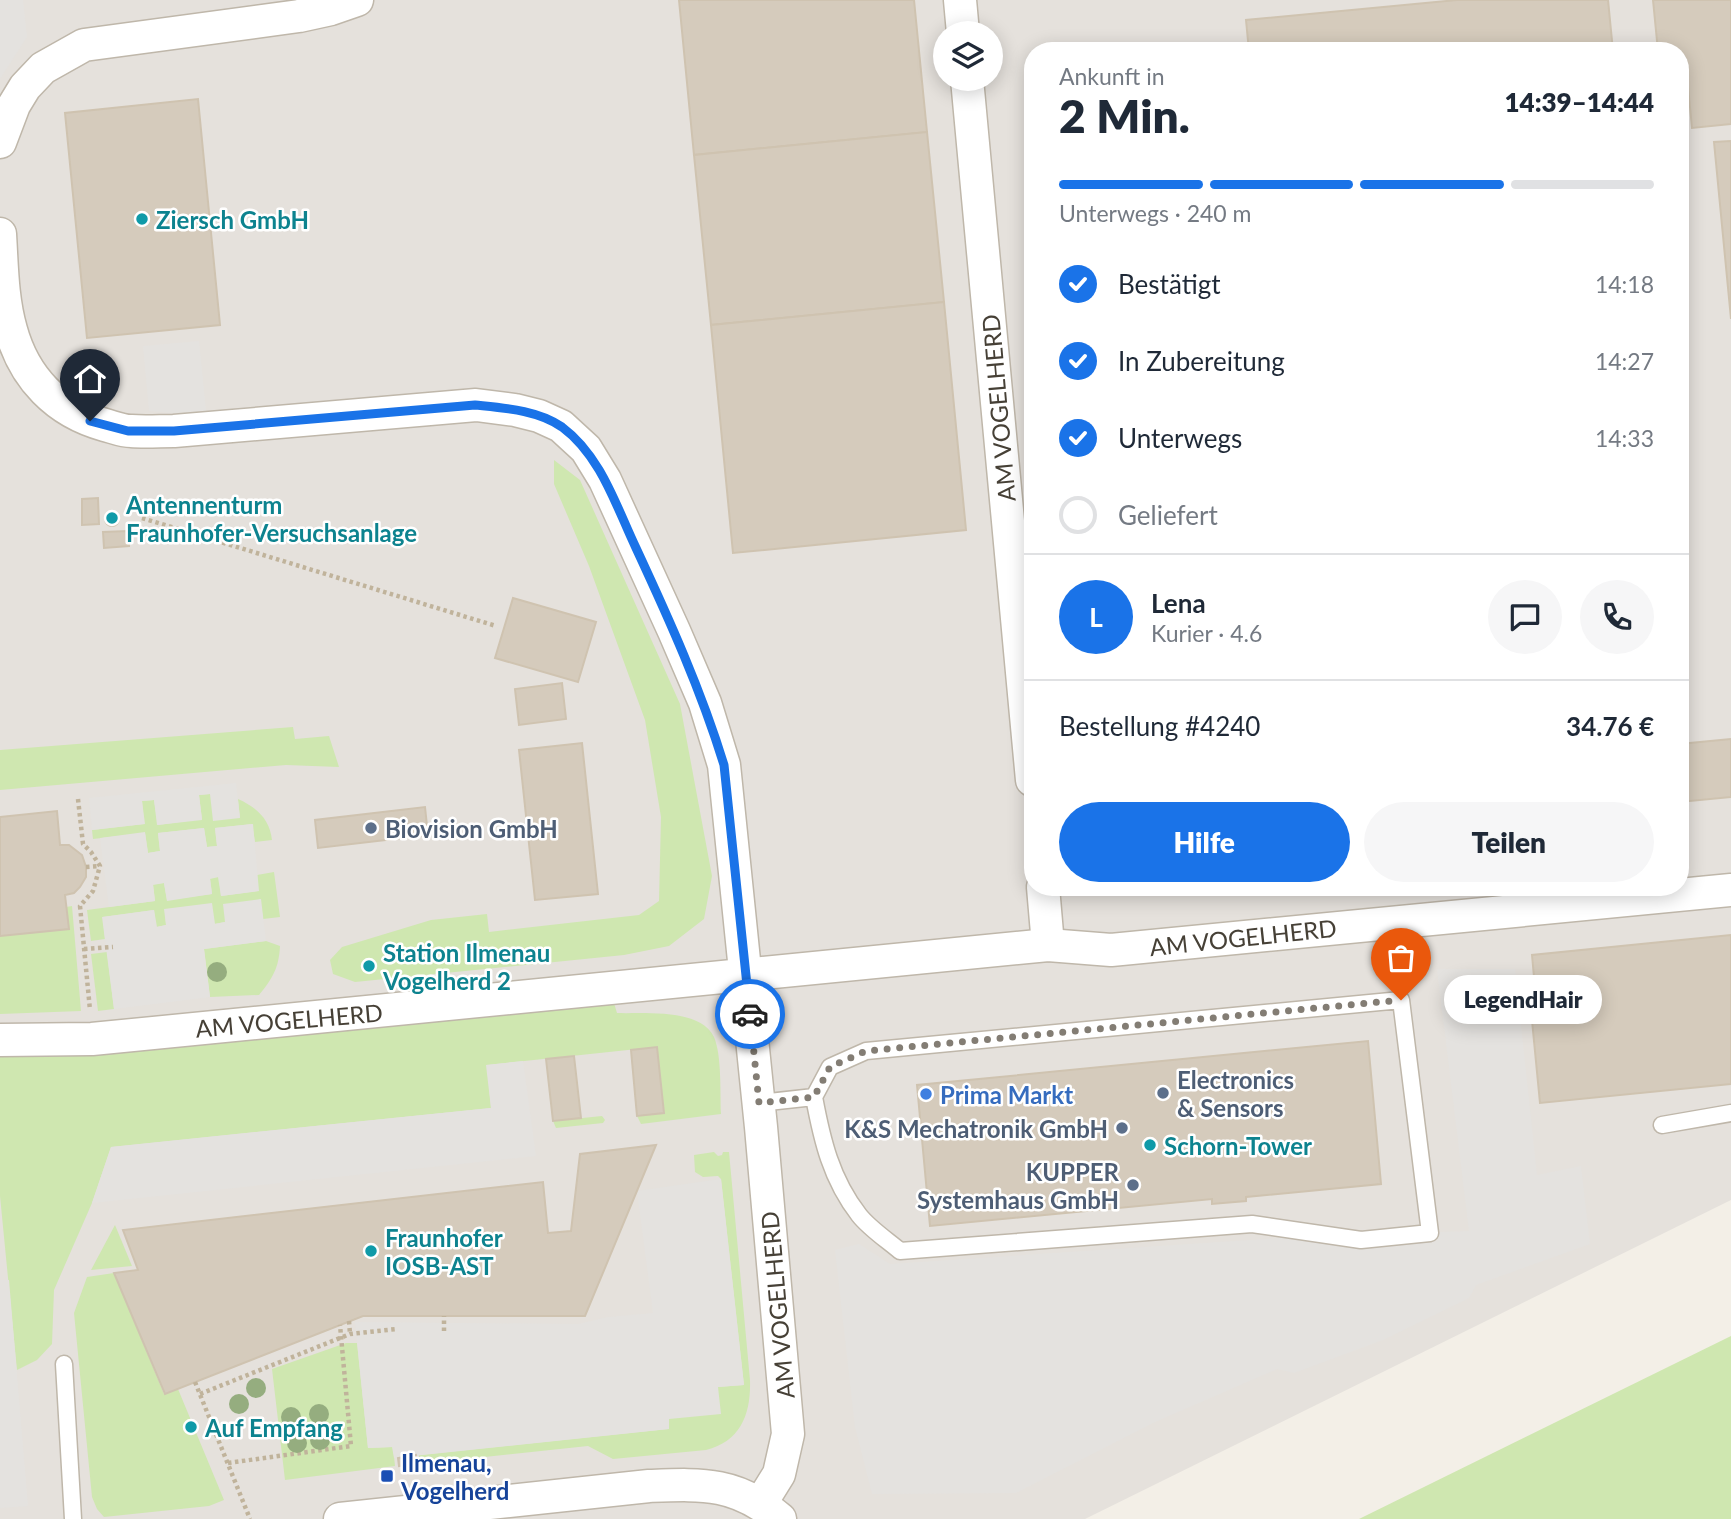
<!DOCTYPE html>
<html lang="de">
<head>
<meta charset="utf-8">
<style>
	:root { --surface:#fff; --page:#f6f6f7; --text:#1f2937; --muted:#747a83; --line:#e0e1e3; --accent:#1a73e8 }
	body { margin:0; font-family:Lato,sans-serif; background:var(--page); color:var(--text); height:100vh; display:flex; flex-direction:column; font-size:26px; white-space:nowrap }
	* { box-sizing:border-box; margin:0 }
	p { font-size:23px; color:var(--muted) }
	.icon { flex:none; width:38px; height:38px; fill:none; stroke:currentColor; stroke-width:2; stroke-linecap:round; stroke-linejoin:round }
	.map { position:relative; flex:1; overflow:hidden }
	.details { position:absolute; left:1024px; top:42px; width:665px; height:854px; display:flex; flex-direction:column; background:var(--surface); border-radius:28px; box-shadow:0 4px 18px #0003 }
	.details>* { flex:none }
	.buttons { position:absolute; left:933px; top:21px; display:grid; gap:14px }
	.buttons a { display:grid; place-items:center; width:70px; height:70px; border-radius:50%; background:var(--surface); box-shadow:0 4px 18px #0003; font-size:35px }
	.pin { position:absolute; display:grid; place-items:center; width:60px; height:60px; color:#fff; margin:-72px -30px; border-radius:50% 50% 50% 0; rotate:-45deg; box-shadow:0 0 7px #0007 }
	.pin .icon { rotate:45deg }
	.courier { position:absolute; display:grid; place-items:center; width:70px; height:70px; margin:-35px; border:5px solid #1a73e8; border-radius:50%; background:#fff; color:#222; box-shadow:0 2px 9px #0007 }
	.bubble { position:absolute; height:49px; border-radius:24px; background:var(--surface); box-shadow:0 4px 18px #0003; font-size:23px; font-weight:800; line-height:49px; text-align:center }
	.head em { font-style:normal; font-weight:800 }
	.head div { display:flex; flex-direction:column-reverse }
	.head { display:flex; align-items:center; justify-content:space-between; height:119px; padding:0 35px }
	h1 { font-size:46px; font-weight:800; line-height:52px }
	.bar { display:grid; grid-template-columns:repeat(4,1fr); gap:10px 7px; align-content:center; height:84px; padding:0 35px }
	.bar i { height:9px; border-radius:5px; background:var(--line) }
	.bar .active { background:var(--accent) }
	.bar p { grid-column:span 4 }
	.line { display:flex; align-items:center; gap:18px; padding:0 35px; border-top:2px solid var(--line) }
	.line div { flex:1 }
	.round { display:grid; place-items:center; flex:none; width:74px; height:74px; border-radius:37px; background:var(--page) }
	ol { padding:0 35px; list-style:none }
	li { display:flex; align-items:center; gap:21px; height:77px }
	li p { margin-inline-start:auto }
	li .icon { padding:7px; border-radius:50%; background:var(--accent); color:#fff; stroke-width:4 }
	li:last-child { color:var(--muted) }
	li i { width:38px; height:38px; border:4px solid var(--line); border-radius:50% }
	.button { display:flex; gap:14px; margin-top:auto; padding:14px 35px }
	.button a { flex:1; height:80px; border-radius:42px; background:var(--accent); color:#fff; font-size:28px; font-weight:800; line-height:80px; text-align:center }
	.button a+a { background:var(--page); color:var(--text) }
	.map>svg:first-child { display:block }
</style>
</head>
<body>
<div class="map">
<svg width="1731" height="1519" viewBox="0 0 1731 1519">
	<rect width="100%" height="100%" fill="#f3efe7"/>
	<path fill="#e5e1dc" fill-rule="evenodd" d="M0,0h1731v1200l-646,319h-1085zM945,33h45v46h-45zM1032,51h648v836h-648z"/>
	<g fill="#cfe7b0">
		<path d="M554,460l26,20 100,224 32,172 -8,43 -35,27 -45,9 -269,27 -22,-8 -3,-14 12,-13 89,-27 56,-6 2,18 150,-17 20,-14 2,-84 -16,-97 -56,-154 -35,-82z"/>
		<path d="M293,727l2,12 34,-3 10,31 -53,-2 -286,25v-40z"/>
		<path d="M210,794l30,24 -2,-19c18,8 32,20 34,41l-17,2 -3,-18 -37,4 2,18 -10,1 -3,-19 -46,5 2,18 -12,2 -3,-20 -52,6 -1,-9 52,-6 -2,-23 12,-1 4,25 44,-6 -3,-24z"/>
		<path d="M274,872l6,45 -17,2 -3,-20 -35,23 -11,2 -49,-15 1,16 -10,2 -2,-17 -51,7 2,22 -14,2 -4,-31 68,-9 -2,-17 11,-1 3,17 45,-6 -2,-16 9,-1 2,19 37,-5 -1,-16z"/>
		<path d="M72,906l9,105 -81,3v-78l68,-7 -2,-22z"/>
		<path d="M266,941l14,5c-1,22 -8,33 -21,49l-49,2 -6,-48z"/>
		<path d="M107,952l7,57 -16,2 -7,-57z"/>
		<path d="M614,1003l3,10c27,1 83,-5 97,24 8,19 6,56 7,77l-80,10 -4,-8 19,-69 -169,18 4,43 -380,39 -19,56 -38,87 -2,54 -15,16 -20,10 -17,-174v-141l305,-22z"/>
		<path d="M602,1116l3,4 -2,3 -47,5 -3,-7z"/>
		<path d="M714,1152l4,4 4,-1 1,-3h6l21,228c1,34 -9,61 -44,70l-93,9 -25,-13 -168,18 -1,-9 249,-26v-10l50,-32 26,-2 -23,-206 -3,-3 -15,1 -8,-5 -1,-17z"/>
		<path d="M115,1225l17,41 -41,4z"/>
		<path d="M114,1273l50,121 14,-5 46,111 -15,6 -105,11 -7,-8 -5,-12 -18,-184 13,-36z"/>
		<path d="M1731,1336v183h-372z"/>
		<path d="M346,1343h11l11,105 25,-1 2,19 -110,14 -13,-111z"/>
	</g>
	<g fill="#e4e2df">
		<path d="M0,0h23l4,37 -27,42z"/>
		<path d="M199,341l7,70 -33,2 -24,-2 -6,-65z"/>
		<path d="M236,783l4,35 -27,3 -3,-27 -11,1 3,25 -45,5 -3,-25 -12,1 3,23 -53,6 -3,-32z"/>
		<path d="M253,824l6,67 -38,5 -3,-19 -8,2 2,15 -45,7 -3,-18 -11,2 2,16 -46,6 -9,-69 45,-6 3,21 12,-2 -2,-18 46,-5 3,19 10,-1 -2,-18z"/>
		<path d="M261,899l5,42 -62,8 6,48 -96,12 -12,-92 52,-7 3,17 9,-2 -2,-16 48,-6 3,21 10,-2 -2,-18z"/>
		<path d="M1437,969h78l22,206 44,-9 9,78 -114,41 -7,13 -86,42 -89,33 -17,-4 -122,53 -139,71 -144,1 -17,-67 -20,-177 24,-6 31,20 406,-27 173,-6z"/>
		<path d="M523,1061l13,95 -444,47 19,-56 380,-39 -5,-43z"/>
		<path d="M721,1179l23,206 -26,2 3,27 -52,5v10l-275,29 -2,-11 -24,1 -13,-126 223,2 30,-7 45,-4 -16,-122z"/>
		<path d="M0,1280h9l19,226 -28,2z"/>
	</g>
	<g fill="#d5cbbc" stroke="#cfc3b0" stroke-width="2">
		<path d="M679,0h235l13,132 -233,23z"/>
		<path d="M1457,0h151l5,51h-364l-3,-31z"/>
		<path d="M1653,0h78v124l-39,4 -5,-52 -7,1v-26h-22z"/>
		<path d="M198,99l22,226 -133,13 -22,-225z"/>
		<path d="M927,132l17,170 -233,23 -17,-170z"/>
		<path d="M1731,141v178l-17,-177z"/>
		<path d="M944,302l22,228 -233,23 -22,-228z"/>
		<path d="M98,498l1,26 -17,1v-26z"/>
		<circle cx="112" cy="519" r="7"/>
		<path d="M128,531l1,15 -25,2 -1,-16z"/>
		<path d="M513,598l83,24 -18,60 -83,-24z"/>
		<path d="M562,683l4,36 -47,6 -4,-36z"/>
		<path d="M1731,739v58l-51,5v-58z"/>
		<path d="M582,743l16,151 -63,6 -16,-150z"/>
		<path d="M425,807l3,28 -110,13 -3,-28z"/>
		<path d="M57,811l3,34h9l13,10 4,12v10l-6,10 -6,6 -9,2 4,34 -69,7v-119z"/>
		<path d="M1731,935v149l-191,19 -9,-93h6l-5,-55z"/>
		<path d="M1368,1041l13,143 -135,13v4l-34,3v-5l-282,27 -13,-141z"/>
		<path d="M657,1047l7,66 -27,3 -6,-66z"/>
		<path d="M574,1056l7,62 -28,3 -7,-62z"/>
		<path d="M656,1145l-71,171h-222l-198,78 -51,-121 24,-3 -15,-40 420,-48 5,51 23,-2 9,-77z"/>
		<path d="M416,1455l1,8 -18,3 -1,-8z"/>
	</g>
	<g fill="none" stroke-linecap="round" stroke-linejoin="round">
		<defs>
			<g id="service">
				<path d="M759,1103l55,-6 16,-30 36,-16 535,-51 29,233 -69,7 -109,-16 -352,27c-13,-11 -31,-23 -41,-36 -28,-36 -37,-75 -45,-118"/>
				<path d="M1662,1125l69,-12"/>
				<path d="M64,1364l9,155"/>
			</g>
			<g id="minor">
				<path d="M960,0l3,33"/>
				<path d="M967,79l65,701"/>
				<path d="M0,142l14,-37 11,-18 18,-19 41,-23 215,-29 32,-7 26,-9"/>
				<path d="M0,234c2,32 2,65 11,96 13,48 46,82 94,95 8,2 17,6 26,6 14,1 29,0 43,0l302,-26 39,5 24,6 22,10 25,23 19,31 69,151 31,72 19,62 37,362 27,307 -9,40 -18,29"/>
				<path d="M1043,887l5,58"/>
				<path d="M0,1040l92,-1 956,-94 63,5 620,-60"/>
				<path d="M340,1519l309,-33c54,-2 87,-4 131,33"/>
			</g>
		</defs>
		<use href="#service" stroke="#bfb7aa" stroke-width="19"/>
		<use href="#minor" stroke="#bfb7aa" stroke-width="35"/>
		<g stroke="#c0b39b" stroke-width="4.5" stroke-dasharray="3.5 3.5" stroke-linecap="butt">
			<path d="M142,518l354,108"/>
			<path d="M78,799l5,45 8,8 9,14 -7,25 -13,15 10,104"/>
			<path d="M86,867l14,-1"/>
			<path d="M84,949l29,-2"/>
			<path d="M349,1321l1,13"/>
			<path d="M444,1331v-15"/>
			<path d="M195,1382l55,137"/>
			<path d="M200,1394l150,-60 46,-5"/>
			<path d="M228,1463l123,-17 -11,-121"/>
		</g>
		<use href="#service" stroke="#fff" stroke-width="16"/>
		<use href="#minor" stroke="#fff" stroke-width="32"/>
	</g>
	<g fill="#95ad7f">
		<circle cx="217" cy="972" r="10"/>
		<circle cx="256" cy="1388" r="10"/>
		<circle cx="239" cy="1404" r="10"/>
		<circle cx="319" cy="1414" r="10"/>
		<circle cx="291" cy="1417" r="10"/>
		<circle cx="320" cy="1440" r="10"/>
		<circle cx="297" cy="1443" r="10"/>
	</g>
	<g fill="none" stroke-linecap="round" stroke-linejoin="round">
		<path stroke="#837d74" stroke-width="7" stroke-dasharray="0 12.6" d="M750,1014l9,89 55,-6 16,-30 36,-16 535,-51"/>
		<path stroke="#1a73e8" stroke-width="9" d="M90,421l38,10h46l301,-26c29,3 63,5 87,22 39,29 54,79 74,121 33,71 65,142 88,217l26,249"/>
	</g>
	<g fill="#0f9aa8" stroke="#fff" stroke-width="2.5">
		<circle cx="142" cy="219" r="7"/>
		<circle cx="112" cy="518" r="7"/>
		<circle cx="369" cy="966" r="7"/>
		<circle cx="1150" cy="1145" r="7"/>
		<circle cx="371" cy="1251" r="7"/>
		<circle cx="191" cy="1427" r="7"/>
	</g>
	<g fill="#5c6f8a" stroke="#fff" stroke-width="2.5">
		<circle cx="371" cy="828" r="7"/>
		<circle cx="1163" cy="1093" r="7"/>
		<circle cx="1122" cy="1128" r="7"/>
		<circle cx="1133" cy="1185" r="7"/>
	</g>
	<circle fill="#3f7fe0" stroke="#fff" stroke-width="2.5" cx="926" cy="1094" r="7"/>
	<rect fill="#1a4fb4" stroke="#fff" stroke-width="2.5" x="380" y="1469" width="14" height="14" rx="3.5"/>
	<g text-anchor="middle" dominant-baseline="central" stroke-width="5" stroke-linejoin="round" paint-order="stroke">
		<g font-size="24" font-weight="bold" fill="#0d838f" stroke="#fff" text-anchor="start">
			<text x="156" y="219">Ziersch GmbH</text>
			<text x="126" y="504">Antennenturm<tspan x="126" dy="28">Fraunhofer-Versuchsanlage</tspan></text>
			<text x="383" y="952">Station Ilmenau<tspan x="383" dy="28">Vogelherd 2</tspan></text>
			<text x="1164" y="1145">Schorn-Tower</text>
			<text x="385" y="1237">Fraunhofer<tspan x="385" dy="28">IOSB-AST</tspan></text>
			<text x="205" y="1427">Auf Empfang</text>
		</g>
		<g font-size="24" fill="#464036" stroke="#fff">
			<text transform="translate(998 408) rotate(-95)">AM VOGELHERD</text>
			<text transform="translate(1243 937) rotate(-6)">AM VOGELHERD</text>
			<text transform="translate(289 1020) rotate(-5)">AM VOGELHERD</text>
			<text transform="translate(777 1305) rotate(-95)">AM VOGELHERD</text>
		</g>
		<g font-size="24" font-weight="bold" fill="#4e5e75" stroke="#fff" text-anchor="start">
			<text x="385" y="828">Biovision GmbH</text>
			<text x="1177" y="1079">Electronics<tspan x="1177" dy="28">&amp; Sensors</tspan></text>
			<text x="1108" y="1128" text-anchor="end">K&amp;S Mechatronik GmbH</text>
			<text x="1119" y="1171" text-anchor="end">KUPPER<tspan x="1119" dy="28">Systemhaus GmbH</tspan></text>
		</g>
		<g font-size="24" font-weight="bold" fill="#366cbe" stroke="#fff" text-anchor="start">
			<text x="940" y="1094">Prima Markt</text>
		</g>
		<g font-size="24" font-weight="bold" fill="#164399" stroke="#fff" text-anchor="start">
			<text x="401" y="1462">Ilmenau,<tspan x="401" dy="28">Vogelherd</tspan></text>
		</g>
	</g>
</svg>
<div class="buttons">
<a><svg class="icon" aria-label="layers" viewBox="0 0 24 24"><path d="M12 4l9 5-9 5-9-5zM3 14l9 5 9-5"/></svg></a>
</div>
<div class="pin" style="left:1401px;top:1000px;background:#ea580c"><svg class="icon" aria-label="bag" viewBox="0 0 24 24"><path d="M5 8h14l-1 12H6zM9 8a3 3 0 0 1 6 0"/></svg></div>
<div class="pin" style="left:90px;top:421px;background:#1f2937"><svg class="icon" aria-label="home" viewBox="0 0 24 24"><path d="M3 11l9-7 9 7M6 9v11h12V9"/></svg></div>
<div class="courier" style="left:750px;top:1014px"><svg class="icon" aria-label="car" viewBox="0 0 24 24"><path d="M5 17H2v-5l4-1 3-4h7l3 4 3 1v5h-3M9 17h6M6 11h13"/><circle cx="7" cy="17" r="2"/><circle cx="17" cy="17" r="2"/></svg></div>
<div class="bubble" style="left:1444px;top:975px;width:158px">LegendHair</div>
<section class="details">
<div class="head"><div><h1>2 Min.</h1><p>Ankunft in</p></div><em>14:39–14:44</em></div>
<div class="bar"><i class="active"></i><i class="active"></i><i class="active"></i><i></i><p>Unterwegs · 240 m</p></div>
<ol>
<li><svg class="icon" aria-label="check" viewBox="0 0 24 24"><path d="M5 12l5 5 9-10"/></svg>Bestätigt<p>14:18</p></li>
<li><svg class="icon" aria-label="check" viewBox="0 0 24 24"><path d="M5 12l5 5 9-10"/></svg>In Zubereitung<p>14:27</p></li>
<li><svg class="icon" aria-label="check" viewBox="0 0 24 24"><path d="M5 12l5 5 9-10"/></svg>Unterwegs<p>14:33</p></li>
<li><i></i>Geliefert</li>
</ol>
<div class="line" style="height:126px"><b class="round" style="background:var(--accent);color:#fff">L</b><div><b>Lena</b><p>Kurier · 4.6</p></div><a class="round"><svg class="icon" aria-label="chat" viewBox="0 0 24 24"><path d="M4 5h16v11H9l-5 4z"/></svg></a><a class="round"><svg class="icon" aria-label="phone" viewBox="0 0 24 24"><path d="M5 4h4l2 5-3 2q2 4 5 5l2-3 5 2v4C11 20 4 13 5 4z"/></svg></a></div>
<div class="line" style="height:91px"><div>Bestellung #4240</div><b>34.76 €</b></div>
<div class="button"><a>Hilfe</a><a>Teilen</a></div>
</section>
</div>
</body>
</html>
